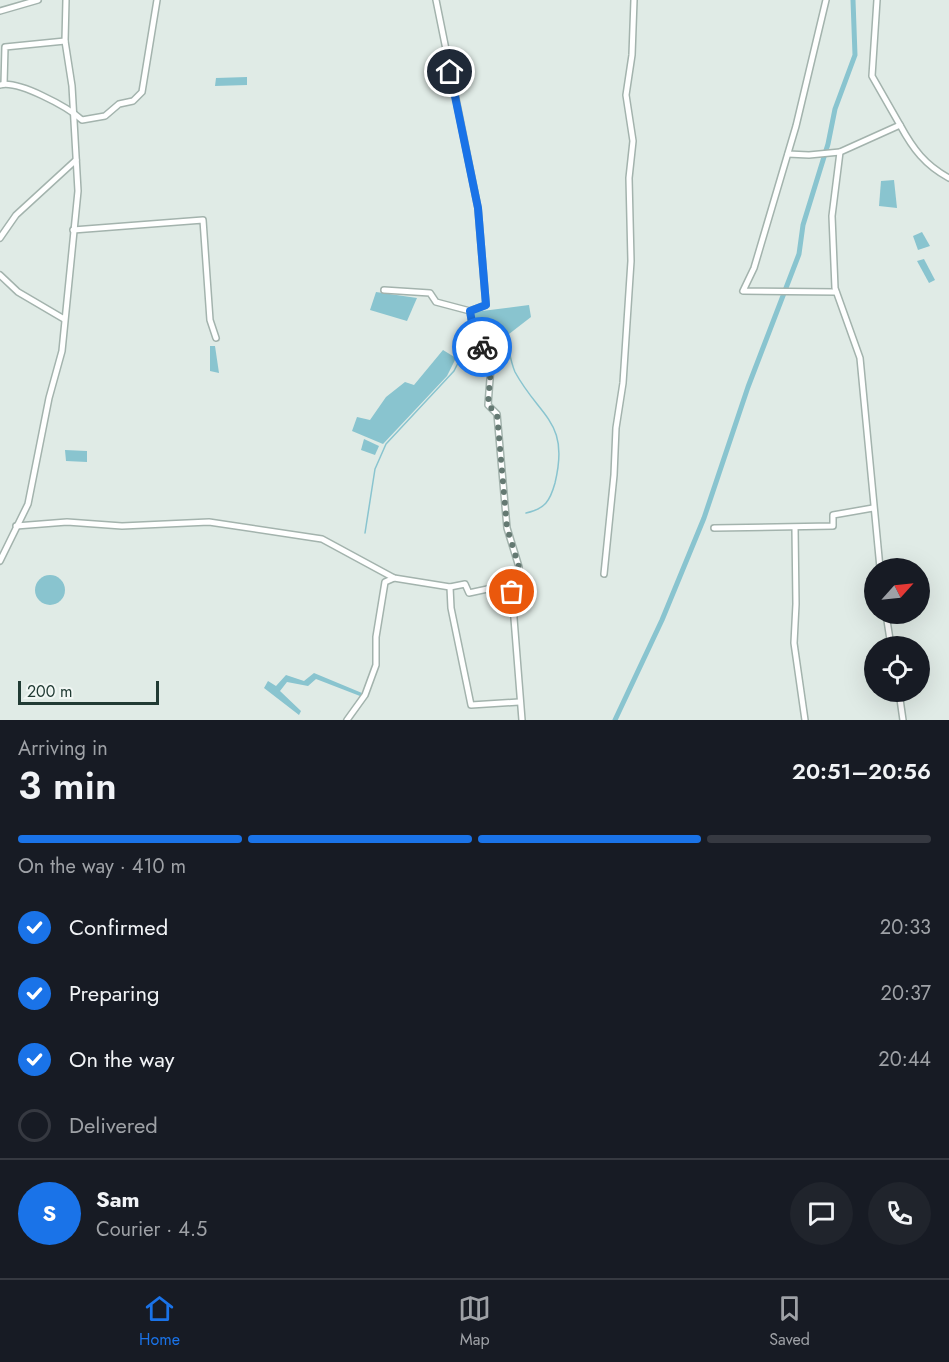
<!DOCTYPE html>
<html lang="en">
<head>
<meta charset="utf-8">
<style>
	:root { --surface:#171b24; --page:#20242c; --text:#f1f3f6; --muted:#9ea1a6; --line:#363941; --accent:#1a73e8 }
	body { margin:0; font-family:Jost,sans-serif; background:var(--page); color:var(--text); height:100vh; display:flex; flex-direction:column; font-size:22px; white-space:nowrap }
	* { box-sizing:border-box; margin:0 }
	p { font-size:20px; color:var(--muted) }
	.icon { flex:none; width:33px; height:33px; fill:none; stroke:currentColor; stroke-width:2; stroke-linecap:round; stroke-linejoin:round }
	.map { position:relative; height:720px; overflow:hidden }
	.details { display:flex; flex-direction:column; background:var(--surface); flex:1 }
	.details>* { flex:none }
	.needle { width:39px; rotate:63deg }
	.fabs { position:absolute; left:864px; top:558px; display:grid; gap:12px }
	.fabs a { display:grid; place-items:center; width:66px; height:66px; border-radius:50%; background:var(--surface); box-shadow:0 6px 24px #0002; font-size:30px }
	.scale { position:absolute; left:18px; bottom:15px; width:141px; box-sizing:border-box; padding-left:6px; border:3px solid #213b34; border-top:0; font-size:16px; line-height:21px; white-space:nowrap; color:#213b34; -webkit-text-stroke:4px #f1f7f4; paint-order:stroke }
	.pin { position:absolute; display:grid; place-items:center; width:51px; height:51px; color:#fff; margin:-26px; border:3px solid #fff; border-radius:50%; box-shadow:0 2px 6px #0007 }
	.courier { position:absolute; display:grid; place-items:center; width:60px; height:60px; margin:-30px; border:4px solid #1a73e8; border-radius:50%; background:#fff; color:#222; box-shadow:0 2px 8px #0007 }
	.head em { font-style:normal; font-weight:600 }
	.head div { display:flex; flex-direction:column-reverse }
	.head { display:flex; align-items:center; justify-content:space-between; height:102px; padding:0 18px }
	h1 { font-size:39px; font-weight:600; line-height:45px }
	.bar { display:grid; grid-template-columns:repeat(4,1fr); gap:9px 6px; align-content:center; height:72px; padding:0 18px }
	.bar i { height:8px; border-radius:4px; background:var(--line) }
	.bar .current { background:var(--accent) }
	.bar p { grid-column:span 4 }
	.line { display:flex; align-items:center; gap:15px; padding:0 18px; border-top:2px solid var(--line) }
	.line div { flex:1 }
	.round { display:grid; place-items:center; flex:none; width:63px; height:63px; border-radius:32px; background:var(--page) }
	ol { padding:0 18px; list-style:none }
	li { display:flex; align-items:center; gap:18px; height:66px }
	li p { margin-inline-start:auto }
	li .icon { padding:6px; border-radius:50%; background:var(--accent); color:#fff; stroke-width:4 }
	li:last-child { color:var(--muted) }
	li i { width:33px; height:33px; border:3px solid var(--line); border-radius:50% }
	.tabs { display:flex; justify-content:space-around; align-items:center; height:84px; border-top:2px solid var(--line); background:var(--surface); font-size:16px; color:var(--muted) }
	.tabs a { display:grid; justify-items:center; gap:3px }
	.tabs .current { color:var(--accent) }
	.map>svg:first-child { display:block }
</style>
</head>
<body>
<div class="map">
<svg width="949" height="720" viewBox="0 0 949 720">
	<rect width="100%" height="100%" fill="#e0ebe6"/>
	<g fill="#89c4cf">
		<path d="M247,77v8l-32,1 1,-8z"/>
		<path d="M894,180l3,28 -18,-2 2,-25z"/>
		<path d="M922,232l8,14 -12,4 -5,-14z"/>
		<path d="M924,259l11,21 -6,3 -12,-22z"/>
		<path d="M376,292l41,6 -10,23 -37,-11z"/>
		<path d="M529,305l2,12 -22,17 -30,4 -5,-26z"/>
		<path d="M210,346h5l4,27 -9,-2z"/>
		<path d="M443,350l13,8 -9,18 -64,68 -31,-13 5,-14 13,3 16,-23 19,-15 9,3z"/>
		<path d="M364,439l15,7 -4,9 -14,-5z"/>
		<path d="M65,450l22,1v11l-21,-1z"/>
		<circle cx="50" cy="590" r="15"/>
		<path d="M314,673l48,20 -2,3 -44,-17 -8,7 -21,-4 -7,9 21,20 -2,4 -35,-27 4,-7 8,5 10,-11 18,6z"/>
	</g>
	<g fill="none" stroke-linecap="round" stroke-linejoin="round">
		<g stroke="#89c4cf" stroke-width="1.5">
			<path d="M481,342l26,-1c2,9 4,22 8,31 25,46 55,49 40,111 -5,18 -10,26 -29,30"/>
			<path d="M365,533l10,-64 11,-25 68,-73 12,-24 11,-4"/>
		</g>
		<path stroke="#89c4cf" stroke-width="5" d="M615,720l47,-100 42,-102 44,-131 51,-133 4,-29 25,-81 7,-35 20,-54 -2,-55"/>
		<defs>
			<g id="minor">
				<path d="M436,0l42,208 8,97 -16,6"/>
				<path d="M826,0l-30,126 -42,142 -11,23 93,1"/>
				<path d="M877,0l-5,76 28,49 -60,27 -8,64 3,72 25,70 20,210"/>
				<path d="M0,11l38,-11"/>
				<path d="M4,84l1,-37 60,-6"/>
				<path d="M0,85c18,-5 68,22 82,35l23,-4 14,-12 14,-3 9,-9 15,-92"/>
				<path d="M900,125c13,24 25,40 49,53"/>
				<path d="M788,154l21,1 31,-3"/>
				<path d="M73,230l130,-10 7,100 6,18"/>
				<path d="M0,238l16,-23 60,-55"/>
				<path d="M0,275l18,17 46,27"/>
				<path d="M384,290l46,3 6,9 34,9 5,29 10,10 6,16 -3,39 9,9 10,114 12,39 -7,26 10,127"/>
				<path d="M16,526l51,-4 55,4 87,-4 113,17 72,39 56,9 15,-3 4,9 46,-10"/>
				<path d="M714,528l119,-2v-11l40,-7"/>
				<path d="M795,528l1,76 -2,39 11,77"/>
				<path d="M0,561l28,-57 21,-106 13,-47 16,-160 -6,-105 -7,-45 1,-41"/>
				<path d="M604,574l10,-99 2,-47 7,-45 8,-122 -2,-83 4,-37 -7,-46 6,-40 2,-55"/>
				<path d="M450,587l1,21 20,97 48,-3"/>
				<path d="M886,614l5,32"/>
				<path d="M899,692l4,28"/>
				<path d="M347,720l18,-25 11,-30v-28l9,-55 9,-4"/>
			</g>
		</defs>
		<use href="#minor" stroke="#a3b3ad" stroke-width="8"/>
		<use href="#minor" stroke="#fff" stroke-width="5"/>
	</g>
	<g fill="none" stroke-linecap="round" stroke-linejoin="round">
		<path stroke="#647972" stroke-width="6" stroke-dasharray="0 10.8" d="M482,347l9,19 -3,39 9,9 10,114 12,39 -7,25"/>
		<path stroke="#1a73e8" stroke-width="8" d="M450,72l28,136 8,97 -16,6 5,29 7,7"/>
	</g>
</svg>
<div class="fabs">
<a><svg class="needle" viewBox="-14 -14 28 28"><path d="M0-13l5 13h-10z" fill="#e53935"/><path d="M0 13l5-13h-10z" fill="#9ea1a6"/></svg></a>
<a><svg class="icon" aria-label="locate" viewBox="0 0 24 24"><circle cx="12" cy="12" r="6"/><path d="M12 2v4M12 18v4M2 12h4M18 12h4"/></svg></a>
</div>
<div class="scale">200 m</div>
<div class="pin" style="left:512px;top:592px;background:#ea580c"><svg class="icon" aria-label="bag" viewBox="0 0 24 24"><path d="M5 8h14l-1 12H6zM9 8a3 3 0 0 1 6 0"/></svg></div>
<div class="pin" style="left:450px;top:72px;background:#1f2937"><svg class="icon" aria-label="home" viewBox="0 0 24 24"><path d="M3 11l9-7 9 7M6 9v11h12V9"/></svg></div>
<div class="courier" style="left:482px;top:347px"><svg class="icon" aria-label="bike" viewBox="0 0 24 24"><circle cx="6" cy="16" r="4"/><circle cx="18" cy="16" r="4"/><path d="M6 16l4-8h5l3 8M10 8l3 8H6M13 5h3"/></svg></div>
</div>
<section class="details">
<div class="head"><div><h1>3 min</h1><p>Arriving in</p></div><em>20:51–20:56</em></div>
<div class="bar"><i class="current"></i><i class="current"></i><i class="current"></i><i></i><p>On the way · 410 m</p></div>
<ol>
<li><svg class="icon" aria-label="check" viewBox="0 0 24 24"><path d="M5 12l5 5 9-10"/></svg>Confirmed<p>20:33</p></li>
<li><svg class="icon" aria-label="check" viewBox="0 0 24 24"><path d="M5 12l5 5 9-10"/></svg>Preparing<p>20:37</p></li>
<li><svg class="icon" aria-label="check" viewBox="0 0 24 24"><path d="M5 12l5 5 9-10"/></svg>On the way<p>20:44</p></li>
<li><i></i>Delivered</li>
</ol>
<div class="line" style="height:108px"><b class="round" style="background:var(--accent);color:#fff">S</b><div><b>Sam</b><p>Courier · 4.5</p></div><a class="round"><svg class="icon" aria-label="chat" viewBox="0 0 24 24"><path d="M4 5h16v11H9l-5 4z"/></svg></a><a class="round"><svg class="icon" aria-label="phone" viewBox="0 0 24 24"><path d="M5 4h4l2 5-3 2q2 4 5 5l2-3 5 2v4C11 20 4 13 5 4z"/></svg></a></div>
</section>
<nav class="tabs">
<a class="current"><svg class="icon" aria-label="home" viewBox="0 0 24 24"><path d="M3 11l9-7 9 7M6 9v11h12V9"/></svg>Home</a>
<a><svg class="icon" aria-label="map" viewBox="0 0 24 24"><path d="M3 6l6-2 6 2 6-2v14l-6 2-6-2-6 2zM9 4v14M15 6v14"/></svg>Map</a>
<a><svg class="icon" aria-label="saved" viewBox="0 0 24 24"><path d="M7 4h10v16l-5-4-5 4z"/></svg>Saved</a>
</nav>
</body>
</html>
